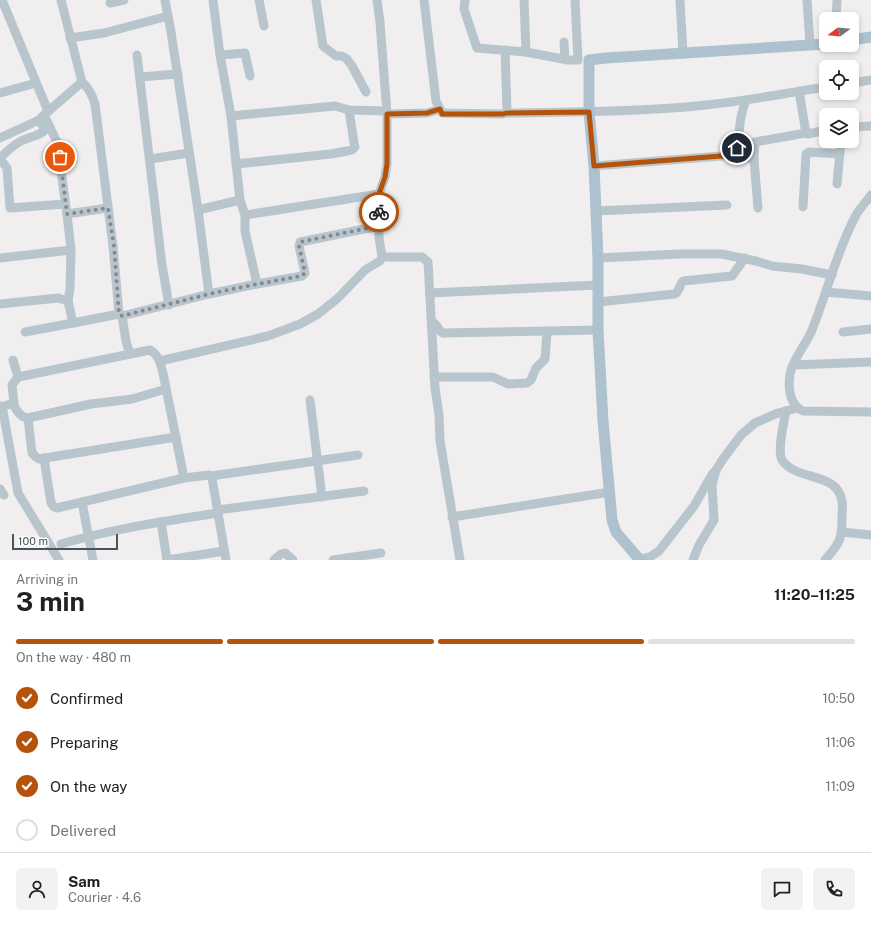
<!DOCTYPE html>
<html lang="en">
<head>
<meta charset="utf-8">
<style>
	:root { --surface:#fff; --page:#f2f2f2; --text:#202124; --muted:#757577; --line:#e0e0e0; --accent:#b45309 }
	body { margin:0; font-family:"Public Sans",sans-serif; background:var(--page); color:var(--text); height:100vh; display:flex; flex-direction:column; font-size:15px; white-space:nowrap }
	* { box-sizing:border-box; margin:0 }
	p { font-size:13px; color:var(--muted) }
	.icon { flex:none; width:22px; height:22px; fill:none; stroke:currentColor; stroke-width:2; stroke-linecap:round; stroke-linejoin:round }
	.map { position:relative; height:560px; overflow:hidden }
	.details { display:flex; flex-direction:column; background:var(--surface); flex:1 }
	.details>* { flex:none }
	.needle { width:26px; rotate:254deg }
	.tools { position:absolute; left:819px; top:12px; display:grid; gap:8px }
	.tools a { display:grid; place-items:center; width:40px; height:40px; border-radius:6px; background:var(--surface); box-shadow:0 2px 6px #0003; font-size:20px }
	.scale { position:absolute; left:12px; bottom:10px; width:106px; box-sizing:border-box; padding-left:4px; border:2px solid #46545d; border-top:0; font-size:11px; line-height:14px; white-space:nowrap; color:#46545d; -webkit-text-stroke:3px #fff; paint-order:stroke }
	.pin { position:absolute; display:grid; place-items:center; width:34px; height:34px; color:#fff; margin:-17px; border:2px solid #fff; border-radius:50%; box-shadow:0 1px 4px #0007 }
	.courier { position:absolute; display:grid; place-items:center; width:40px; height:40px; margin:-20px; border:3px solid #b45309; border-radius:50%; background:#fff; color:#222; box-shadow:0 1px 5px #0007 }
	.head em { font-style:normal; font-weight:700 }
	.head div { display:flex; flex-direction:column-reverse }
	.head { display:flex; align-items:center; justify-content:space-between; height:68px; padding:0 16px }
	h1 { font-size:26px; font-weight:700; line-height:30px }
	.bar { display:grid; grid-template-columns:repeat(4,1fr); gap:6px 4px; align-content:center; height:48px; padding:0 16px }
	.bar i { height:5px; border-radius:3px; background:var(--line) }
	.bar .selected { background:var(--accent) }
	.bar p { grid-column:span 4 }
	.line { display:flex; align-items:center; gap:10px; padding:0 16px; border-top:1px solid var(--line) }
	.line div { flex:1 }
	.round { display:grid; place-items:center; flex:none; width:42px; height:42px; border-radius:6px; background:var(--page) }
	ol { padding:0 16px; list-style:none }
	li { display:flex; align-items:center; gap:12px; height:44px }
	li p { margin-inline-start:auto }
	li .icon { padding:4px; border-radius:50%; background:var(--accent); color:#fff; stroke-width:4 }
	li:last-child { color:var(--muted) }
	li i { width:22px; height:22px; border:2px solid var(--line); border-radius:50% }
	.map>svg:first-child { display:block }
</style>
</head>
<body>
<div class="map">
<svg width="871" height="560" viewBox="0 0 871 560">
	<rect width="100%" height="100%" fill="#f1eeef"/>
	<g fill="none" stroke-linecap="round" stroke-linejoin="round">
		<g stroke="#b9c5cd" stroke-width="9">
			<path d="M2,0l46,111"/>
			<path d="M61,0l21,82c7,6 10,12 13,22l18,142 6,68"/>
			<path d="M165,0l6,32 27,178 11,84"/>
			<path d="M213,0l7,55 11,61 9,84 5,15v16l12,53"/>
			<path d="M259,0l5,26"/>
			<path d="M316,0l7,46 13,10h6l5,3 5,7 14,26"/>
			<path d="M424,0l12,101 6,12 61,1 3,-1 1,-2 -2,-61"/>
			<path d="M465,0l-1,9 13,39 49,4 -2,-52"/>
			<path d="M680,0l3,53"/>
			<path d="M807,0l3,45"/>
			<path d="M110,3l14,-3"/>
			<path d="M836,19l1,-19"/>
			<path d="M70,38l34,-5 64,-17"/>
			<path d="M564,42l1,17"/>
			<path d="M526,52l42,8h10l-3,-60"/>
			<path d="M137,55l25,210 7,40"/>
			<path d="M220,55l25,-2 5,23"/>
			<path d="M140,77l38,-3"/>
			<path d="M852,83l19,-3"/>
			<path d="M799,91l7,42 2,1 18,-4"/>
			<path d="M0,93l36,-10"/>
			<path d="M506,113c67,-1 134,-1 200,-8 40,-4 80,-12 120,-18"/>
			<path d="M387,114l40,-1 13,-4"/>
			<path d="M231,116l104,-10 14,4 37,1"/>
			<path d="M852,127l19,-1"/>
			<path d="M0,138l39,-18 4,-4"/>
			<path d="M734,155c8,-19 3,-37 12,-54"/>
			<path d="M0,158c7,-7 14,-14 23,-18 8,-3 15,-4 21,-9v-3l-5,-8"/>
			<path d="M0,159l7,9 3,40 55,-4"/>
			<path d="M150,159l39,-6"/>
			<path d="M236,164l95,-10 21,-4 3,-3 -1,-4 -5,-33"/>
			<path d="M594,166l140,-11 20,4"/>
			<path d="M837,184l4,-43"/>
			<path d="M871,195c-5,7 -12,14 -16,22 -19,36 -28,76 -43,113 -6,15 -19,28 -22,44 -2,14 -1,30 13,37l68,1"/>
			<path d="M803,207l3,-53 3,-2 31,2"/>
			<path d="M758,208l-4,-49 1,-17 51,-9"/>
			<path d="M198,210l42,-10"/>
			<path d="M596,211l131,-6"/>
			<path d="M67,214l41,-6"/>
			<path d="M245,215l134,-21"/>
			<path d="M382,257h40l6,5 7,126 4,27 1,26 20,119"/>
			<path d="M0,258l71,-8"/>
			<path d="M598,258l81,-4h43l34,7 16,5 30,3 30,6"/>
			<path d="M826,292l45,4"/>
			<path d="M430,293l168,-8"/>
			<path d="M68,301l5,22 46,-9 3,2 87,-22 48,-10 45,-8 3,-3 -6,-27 1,-4 79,-16"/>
			<path d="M598,302l77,-8c5,-3 4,-9 8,-13l49,-5 13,-18"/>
			<path d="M0,304l58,-6 10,3 2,-12 1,-39 -4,-36 -10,-72 -13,-27 38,-33"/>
			<path d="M122,316l4,25 4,13"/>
			<path d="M432,322c6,2 6,9 11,11l155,-3"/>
			<path d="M25,332l48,-9"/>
			<path d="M843,332l28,-3"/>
			<path d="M160,361l108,-25 32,-12 18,-10 20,-16 27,-28 15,-9 2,-4 -3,-20v-43l6,-17 2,-13v-50l-7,-92 -3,-22"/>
			<path d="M793,365l78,-3"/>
			<path d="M18,377l132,-27c9,5 10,13 13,23l21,105"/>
			<path d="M434,377h59l15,7 19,-1 4,-3 5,-12 9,-9 2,-28"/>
			<path d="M310,400l12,97"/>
			<path d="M13,404c4,7 7,13 15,14l63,-14 41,-5 34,-10"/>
			<path d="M7,405l7,-2 -2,-18 6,-8 -5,-17"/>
			<path d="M2,406l16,87 41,67"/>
			<path d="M786,411c-2,11 -9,40 -4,49 15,22 55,11 60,41 1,5 0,10 0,15 0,24 -2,27 -17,44"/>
			<path d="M28,418l4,35 4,4 3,2 137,-22"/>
			<path d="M44,458l7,45 3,4 3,1 127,-30 25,-3 3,3 14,82"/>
			<path d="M211,476l147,-21"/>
			<path d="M0,489l4,6"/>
			<path d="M82,502l11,58"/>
			<path d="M217,510l147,-19"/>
			<path d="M452,517l158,-25"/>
			<path d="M161,522l6,38"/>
			<path d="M842,532l29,3"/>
			<path d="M61,544c51,-15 104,-23 157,-31"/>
			<path d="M640,559l10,-2 9,-6 35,-45 19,-33"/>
			<path d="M167,560l57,-9"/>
			<path d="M274,560l7,-6 4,-1 8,7"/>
			<path d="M333,560l48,-7"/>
			<path d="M693,560l6,-15 15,-25 -2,-35 4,-15 7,-11 18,-24 14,-12 23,-10 19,-5"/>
		</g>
		<g stroke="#adc1cf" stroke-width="11">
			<path d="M852,40l19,-3"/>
			<path d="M640,560l-24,-28 -4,-12 -9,-99 -5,-91v-72l-2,-47 -2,-45 -5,-54v-52l17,-2 220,-14"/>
		</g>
	</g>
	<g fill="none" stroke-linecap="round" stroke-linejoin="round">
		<path stroke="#828a90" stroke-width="4" stroke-dasharray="0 7.2" d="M60,157l7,57 41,-6 6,38 5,68 3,2 87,-22 48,-10 45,-8 3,-3 -6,-27 1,-4 78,-16 1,-14"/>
		<path stroke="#b45309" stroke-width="5" d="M379,212v-18l6,-17 2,-13v-50l40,-1 13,-4 2,5h61l3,-1 83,-1 5,54 140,-11 3,-7"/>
	</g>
</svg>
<div class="tools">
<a><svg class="needle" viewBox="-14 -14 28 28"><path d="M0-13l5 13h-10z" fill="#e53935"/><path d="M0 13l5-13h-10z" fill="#757577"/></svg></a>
<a><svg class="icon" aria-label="locate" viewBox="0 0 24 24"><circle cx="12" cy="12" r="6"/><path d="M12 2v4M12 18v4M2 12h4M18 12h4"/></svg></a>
<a><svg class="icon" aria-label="layers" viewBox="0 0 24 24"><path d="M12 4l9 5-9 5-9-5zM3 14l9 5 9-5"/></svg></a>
</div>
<div class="scale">100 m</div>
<div class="pin" style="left:60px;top:157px;background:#ea580c"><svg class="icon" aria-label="bag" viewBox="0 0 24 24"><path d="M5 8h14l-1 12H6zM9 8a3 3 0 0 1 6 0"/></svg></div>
<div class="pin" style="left:737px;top:148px;background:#1f2937"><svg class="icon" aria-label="home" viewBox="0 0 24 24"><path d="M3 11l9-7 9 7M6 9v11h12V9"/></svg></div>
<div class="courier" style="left:379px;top:212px"><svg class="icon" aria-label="bike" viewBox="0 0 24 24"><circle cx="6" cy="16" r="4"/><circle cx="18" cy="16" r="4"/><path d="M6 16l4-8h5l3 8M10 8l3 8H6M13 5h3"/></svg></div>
</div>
<section class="details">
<div class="head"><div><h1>3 min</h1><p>Arriving in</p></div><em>11:20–11:25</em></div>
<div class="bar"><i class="selected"></i><i class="selected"></i><i class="selected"></i><i></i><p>On the way · 480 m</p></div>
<ol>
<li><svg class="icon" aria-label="check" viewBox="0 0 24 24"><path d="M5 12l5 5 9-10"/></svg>Confirmed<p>10:50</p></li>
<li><svg class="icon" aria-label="check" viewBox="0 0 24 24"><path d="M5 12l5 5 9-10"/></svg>Preparing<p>11:06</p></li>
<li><svg class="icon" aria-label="check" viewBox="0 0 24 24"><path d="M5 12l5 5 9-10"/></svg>On the way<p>11:09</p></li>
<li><i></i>Delivered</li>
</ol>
<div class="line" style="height:72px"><a class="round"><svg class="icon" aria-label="person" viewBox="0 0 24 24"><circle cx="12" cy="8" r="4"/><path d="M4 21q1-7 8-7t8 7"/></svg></a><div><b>Sam</b><p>Courier · 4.6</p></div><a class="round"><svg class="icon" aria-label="chat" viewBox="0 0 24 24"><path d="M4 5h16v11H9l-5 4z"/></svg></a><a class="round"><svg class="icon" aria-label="phone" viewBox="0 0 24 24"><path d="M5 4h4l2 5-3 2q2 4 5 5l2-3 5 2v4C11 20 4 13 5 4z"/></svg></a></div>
</section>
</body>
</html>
